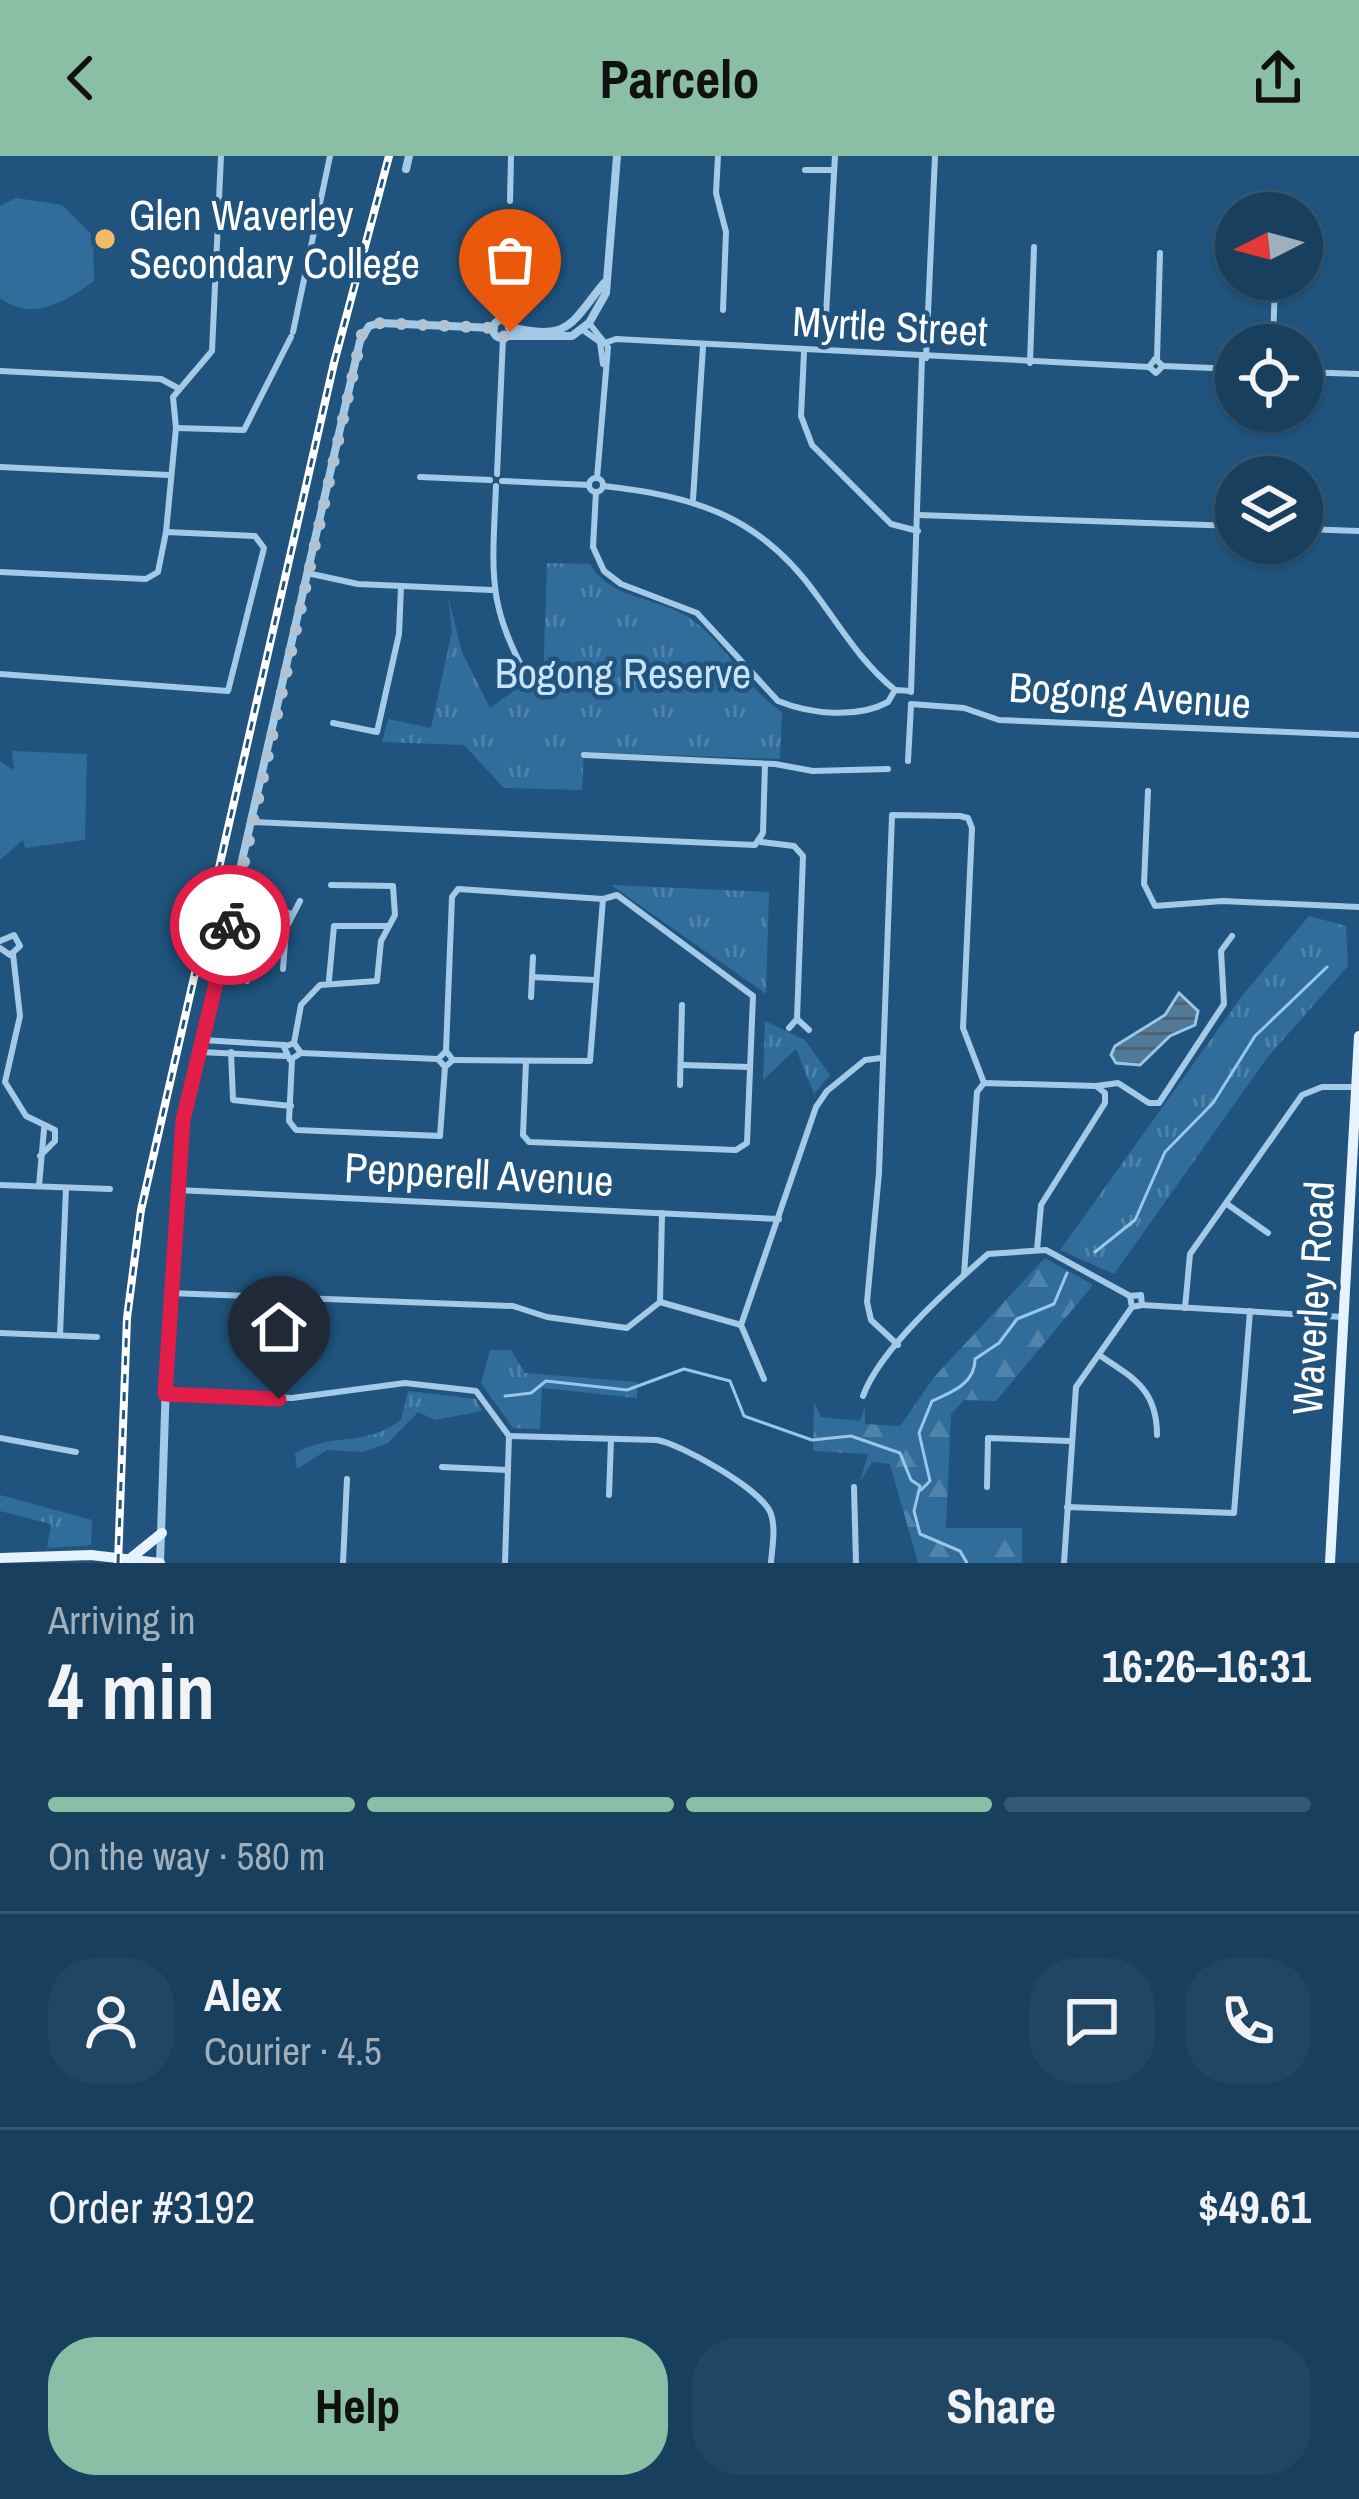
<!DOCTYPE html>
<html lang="en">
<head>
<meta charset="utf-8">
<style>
	:root { --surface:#183f5e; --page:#214664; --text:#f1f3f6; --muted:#9fafbc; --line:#365873; --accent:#8abfa5 }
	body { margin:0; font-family:"Archivo Narrow",sans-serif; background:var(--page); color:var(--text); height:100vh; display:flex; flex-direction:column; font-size:45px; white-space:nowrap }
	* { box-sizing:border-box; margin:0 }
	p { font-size:39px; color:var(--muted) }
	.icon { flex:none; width:66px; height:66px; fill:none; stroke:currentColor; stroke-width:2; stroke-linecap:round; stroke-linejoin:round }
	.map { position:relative; height:1407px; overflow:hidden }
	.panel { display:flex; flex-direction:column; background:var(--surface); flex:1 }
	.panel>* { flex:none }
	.needle { width:78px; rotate:264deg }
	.fabs { position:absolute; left:1215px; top:36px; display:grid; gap:24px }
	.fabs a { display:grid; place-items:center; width:108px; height:108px; border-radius:50%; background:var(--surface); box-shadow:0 3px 9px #0004,0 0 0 3px var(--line); font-size:60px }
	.pin { position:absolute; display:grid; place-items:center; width:102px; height:102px; color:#fff; margin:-123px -51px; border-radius:50% 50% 50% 0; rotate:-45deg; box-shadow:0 0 12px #0007 }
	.pin .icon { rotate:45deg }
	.courier { position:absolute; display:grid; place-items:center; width:120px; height:120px; margin:-60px; border:9px solid #e11d48; border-radius:50%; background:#fff; color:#222; box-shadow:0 3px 15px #0007 }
	.head em { font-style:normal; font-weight:700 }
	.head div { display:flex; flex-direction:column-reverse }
	.head { display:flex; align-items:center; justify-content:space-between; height:204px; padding:0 48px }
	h1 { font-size:78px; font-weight:700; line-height:90px }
	.bar { display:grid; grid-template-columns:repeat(4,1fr); gap:18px 12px; align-content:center; height:144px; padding:0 48px }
	.bar i { height:15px; border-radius:9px; background:var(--line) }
	.bar .active { background:var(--accent) }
	.bar p { grid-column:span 4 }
	.line { display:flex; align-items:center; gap:30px; padding:0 48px; border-top:3px solid var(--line) }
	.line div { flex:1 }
	.round { display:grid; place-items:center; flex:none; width:126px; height:126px; border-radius:48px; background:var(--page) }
	.action { display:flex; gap:24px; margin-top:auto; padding:24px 48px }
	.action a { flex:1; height:138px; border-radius:48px; background:var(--accent); color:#111; font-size:48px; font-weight:700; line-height:138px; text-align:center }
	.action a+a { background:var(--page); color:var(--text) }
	header { display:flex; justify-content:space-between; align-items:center; height:156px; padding:0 48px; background:var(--accent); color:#111; font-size:54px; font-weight:700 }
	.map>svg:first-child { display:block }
</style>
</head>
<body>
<header><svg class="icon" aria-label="back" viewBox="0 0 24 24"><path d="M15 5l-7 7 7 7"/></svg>Parcelo<svg class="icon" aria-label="share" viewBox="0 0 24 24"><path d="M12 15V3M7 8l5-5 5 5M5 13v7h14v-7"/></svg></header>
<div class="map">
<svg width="1359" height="1407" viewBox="0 0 1359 1407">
	<defs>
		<pattern id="forest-firs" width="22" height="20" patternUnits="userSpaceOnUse" patternTransform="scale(3)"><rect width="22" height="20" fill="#306d9b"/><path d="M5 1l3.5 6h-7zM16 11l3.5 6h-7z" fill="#4f83aa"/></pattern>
		<pattern id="park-tufts" width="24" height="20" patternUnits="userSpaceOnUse" patternTransform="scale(3)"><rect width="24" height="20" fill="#306d9b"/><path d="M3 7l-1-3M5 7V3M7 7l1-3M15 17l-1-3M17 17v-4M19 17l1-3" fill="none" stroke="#4f83aa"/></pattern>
		<pattern id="water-rules" width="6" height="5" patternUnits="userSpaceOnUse" patternTransform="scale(3)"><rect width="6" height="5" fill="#537998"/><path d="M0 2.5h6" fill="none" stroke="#506272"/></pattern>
	</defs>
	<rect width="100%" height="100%" fill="#20547e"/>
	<g fill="#306d9b">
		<path d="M16,42l46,7 31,31 1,45c-28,20 -61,42 -94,17v-92z"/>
		<path d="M12,595l75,3 -2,86 -60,8 -2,-8 -23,20v-99l14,9z"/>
	</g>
	<path fill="url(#forest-firs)" d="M1045,1102l48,27 -97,116 -32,-1 -13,14 -5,114h76v35h-104l-28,-99 -18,-2 -12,20 8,-28 -55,-3 1,-49 7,15 39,4 5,-15v18l35,2 35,-50z"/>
	<g fill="url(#park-tufts)">
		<path d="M547,407l43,1c21,36 65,32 98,53 39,26 55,69 94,95l-2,47 -196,-7 -2,38 -78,-2 -40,-43 -82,-3 6,-23 43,9 21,-97 -4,-35 14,56 28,56 47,-34 6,8z"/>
		<path d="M611,729l158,7 -3,102z"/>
		<path d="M1309,760l37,10 2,40 -81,92 -153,216 -54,-24 182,-254z"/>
		<path d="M765,865l40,19 25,35 -16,19 -18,-45 -33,31z"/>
		<path d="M490,1194h21l14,23 112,9v16l-95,-10 -2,41 -27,-1 -32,-45z"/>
		<path d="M408,1235l68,8 6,12 -47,9 -17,-8 -30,31 -25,9 -36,-2 -30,19 -2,-16c46,-23 65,-4 106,-33z"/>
		<path d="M0,1339l92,25 -1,25 -44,3 4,-24 -51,-13z"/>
	</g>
	<path fill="url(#water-rules)" stroke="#98c7e9" stroke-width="3" d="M1179,837l19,18 -3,14 -25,11 -30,29 -24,-2 -5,-8 4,-9 50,-31z"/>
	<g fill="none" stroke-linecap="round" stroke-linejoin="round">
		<g stroke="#98c7e9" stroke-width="3">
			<path d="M1095,1096l40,-32 30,-68 48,-49 42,-67 72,-69"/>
			<path d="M505,1240l26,-3 15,-12 81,9 57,-21 46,12 14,35 68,24 39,-4 49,17 11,27 9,6 -6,25 6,23 40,17 7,12"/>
			<path d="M921,1334l9,-9 -11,-48 13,-32c21,-9 43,-18 43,-42l24,-16 18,-24 37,-15 13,-31"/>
		</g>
		<g stroke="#a4cae7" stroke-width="6">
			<path d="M718,0l-2,37 10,39 -3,78"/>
			<path d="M805,14h29"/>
			<path d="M510,45l1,-45"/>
			<path d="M218,67l95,4"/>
			<path d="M826,159l9,-159"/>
			<path d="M502,163l5,-65"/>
			<path d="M589,167l19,24 -11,131"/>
			<path d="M583,174l17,12 3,22"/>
			<path d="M293,176l37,-176"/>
			<path d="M602,188l14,-5 533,28 7,6 7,-7 -8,-7 -6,8"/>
			<path d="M1273,189l2,-66"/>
			<path d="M804,196l-3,64 11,29 79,79 27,7"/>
			<path d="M926,202l9,-202"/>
			<path d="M1157,203l3,-106"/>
			<path d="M1030,207l4,-116"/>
			<path d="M1163,210l73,3"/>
			<path d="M0,215l161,8 15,8"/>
			<path d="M1302,216l57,2"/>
			<path d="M176,272l68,2 47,-93"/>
			<path d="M0,311l169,8"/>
			<path d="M497,318l6,-136"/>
			<path d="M420,321l70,3"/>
			<circle cx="596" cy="329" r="7"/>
			<path d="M502,325l87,4"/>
			<path d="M496,330c-4,91 -10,123 39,204"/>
			<path d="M603,330c93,10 159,31 215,111 25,34 44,66 77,93"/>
			<path d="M596,336l-3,55 11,24 17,13 76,29 81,88c32,13 79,18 110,1l7,-12 16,1"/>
			<path d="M693,343l10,-152"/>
			<path d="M918,359l318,11"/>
			<path d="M1302,373l57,2"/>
			<path d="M166,376l10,-104 -3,-31 39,-46 9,-195"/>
			<path d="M0,416l146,7 12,-7 8,-40 89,4 9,12 -36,143 -228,-17"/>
			<path d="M307,417l51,11 133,6"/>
			<path d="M911,536l11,-334"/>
			<path d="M911,548l53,4 35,12 360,15"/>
			<path d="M333,567l44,9 22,-98 2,-47"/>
			<path d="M584,599l191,9 38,7 75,-2"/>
			<path d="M908,605l3,-56"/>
			<path d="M1148,635l-4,93 11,22 67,-5 137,6"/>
			<path d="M252,666l503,23 8,-12 2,-69"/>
			<path d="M761,686l33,4 9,10 -6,163"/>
			<path d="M270,751l22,7"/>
			<path d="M228,776l51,22"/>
			<path d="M0,785l14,-6 6,11 -10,9 -10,-7"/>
			<path d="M13,798l7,62 -15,66 21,34 29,14v11l-15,15"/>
			<path d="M283,813l3,-41 14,-27"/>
			<path d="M532,821l63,3"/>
			<path d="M329,824l5,-54h54"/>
			<path d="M247,825l13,-36"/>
			<path d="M531,841l2,-40"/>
			<path d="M789,872l8,-9 12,11"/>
			<path d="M202,884l83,5"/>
			<path d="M294,887l7,10 -11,7 -6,-13 10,-4 7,-38 19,-20 57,-4 4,-40 14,-26 -2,-29 -62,-1"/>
			<path d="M446,895l6,-154 6,-8 145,10 14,-4 136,101 -6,147 -11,7 -207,-8 -6,-7 3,-73"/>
			<path d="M200,896l84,4"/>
			<path d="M231,896l2,48 58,6"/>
			<path d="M301,897l137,6"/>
			<path d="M292,904l-3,61 7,9 144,6 5,-69 -7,-8 8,-8 7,9 -8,7"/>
			<path d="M453,904l137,1 13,-162"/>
			<path d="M682,909l68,2"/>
			<path d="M680,929l2,-80"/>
			<path d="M1096,930l22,-3 31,20h10l65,-99 -3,-53 11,-15"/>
			<path d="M0,1029l110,4"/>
			<path d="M39,1030l5,-57"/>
			<path d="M177,1034l602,29"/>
			<path d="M1227,1048l41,29"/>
			<path d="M964,1119l13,-183 7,-9 112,3 9,7v10l-64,102 -4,45"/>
			<path d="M169,1137l344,13 34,11 80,11 33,-26 2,-89"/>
			<path d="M660,1146l81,23"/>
			<path d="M1142,1149l201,12"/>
			<path d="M1185,1152l5,-54 112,-159 20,-8h32"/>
			<path d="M0,1177l97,4"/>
			<path d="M60,1179l6,-147"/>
			<path d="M898,1189l-27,-25 -4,-18 12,-129 13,-358 68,1 8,2 4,10 -9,200 21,55"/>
			<path d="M1099,1199c35,23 58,35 58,80"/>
			<path d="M764,1223l-23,-54 75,-218 11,-16 38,-31 16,-2"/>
			<path d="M165,1238l127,4 113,-15 71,8 33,45 -4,127"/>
			<path d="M863,1240c17,-47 86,-108 125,-142l58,-4 84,46"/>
			<path d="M509,1280l148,4c24,4 106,50 114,74 5,15 1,34 0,49"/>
			<path d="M0,1282l76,14"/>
			<path d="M442,1311l66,3"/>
			<path d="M854,1331l2,76"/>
			<path d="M987,1331l1,-49 81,3"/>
			<path d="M609,1339l2,-56"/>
			<path d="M1067,1351l167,6 16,-202"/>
			<path d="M343,1407l4,-84"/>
			<path d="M1064,1407l12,-176 56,-80 -2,-11 11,-1 1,10 -10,2"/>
		</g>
		<g stroke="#a4cae7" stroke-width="8">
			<path d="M406,13l3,-13"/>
			<circle cx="502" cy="173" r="9"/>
			<path d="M509,171c61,15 62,-4 95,-44"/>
			<path d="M509,180h63l17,-13 17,-30 11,-137"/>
			<path d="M160,1407l9,-270 14,-173 177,-779 9,-15 11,-3 114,5"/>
		</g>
		<g stroke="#e6f2fd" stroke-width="10">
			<path d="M0,1402l91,-3 69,8"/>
			<path d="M131,1402l31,-25"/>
			<path d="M1330,1407l29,-527"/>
		</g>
		<defs>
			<path id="rail" d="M118,1407l9,-245 14,-108 193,-847 55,-207"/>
		</defs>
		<use href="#rail" stroke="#fff" stroke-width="8"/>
		<use href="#rail" stroke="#20547e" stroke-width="3" stroke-dasharray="9" stroke-linecap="butt"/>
	</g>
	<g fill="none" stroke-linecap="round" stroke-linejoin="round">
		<path stroke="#b1c3d2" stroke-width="12" stroke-dasharray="0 21.6" d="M230,769l132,-591 18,-11 114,5 8,10 8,-6"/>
		<path stroke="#e11d48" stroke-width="15" d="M230,769l-47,195 -18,274 114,5"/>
	</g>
	<circle fill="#f4ba65" stroke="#20547e" stroke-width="4.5" cx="105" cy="83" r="12"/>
	<g text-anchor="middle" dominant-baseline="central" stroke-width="9" stroke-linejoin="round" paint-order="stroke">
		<g font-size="42" fill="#fff" stroke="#20547e" text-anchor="start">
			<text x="129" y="59">Glen Waverley<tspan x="129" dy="48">Secondary College</tspan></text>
		</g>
		<g font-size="42" fill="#fff" stroke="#20547e">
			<text transform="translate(890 170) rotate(3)">Myrtle Street</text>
			<text transform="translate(1130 539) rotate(4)">Bogong Avenue</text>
			<text transform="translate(479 1018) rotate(3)">Pepperell Avenue</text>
			<text transform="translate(1313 1142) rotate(-87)">Waverley Road</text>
		</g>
		<g font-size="42" fill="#c8e2f6" stroke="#20547e">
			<text x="623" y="517">Bogong Reserve</text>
		</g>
	</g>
</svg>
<div class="fabs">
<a><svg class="needle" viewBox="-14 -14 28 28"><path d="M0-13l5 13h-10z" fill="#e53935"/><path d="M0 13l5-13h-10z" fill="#9fafbc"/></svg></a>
<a><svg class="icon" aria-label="locate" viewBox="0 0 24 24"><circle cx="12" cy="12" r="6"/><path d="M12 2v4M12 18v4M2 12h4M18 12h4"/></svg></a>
<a><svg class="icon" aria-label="layers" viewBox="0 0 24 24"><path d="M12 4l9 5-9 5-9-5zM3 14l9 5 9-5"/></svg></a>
</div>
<div class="pin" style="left:510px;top:176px;background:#ea580c"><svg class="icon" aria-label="bag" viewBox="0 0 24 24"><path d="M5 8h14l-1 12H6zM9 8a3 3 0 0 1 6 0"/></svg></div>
<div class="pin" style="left:279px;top:1243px;background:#1f2937"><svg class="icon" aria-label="home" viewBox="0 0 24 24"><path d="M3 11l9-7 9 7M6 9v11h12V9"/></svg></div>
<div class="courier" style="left:230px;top:769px"><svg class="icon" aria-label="bike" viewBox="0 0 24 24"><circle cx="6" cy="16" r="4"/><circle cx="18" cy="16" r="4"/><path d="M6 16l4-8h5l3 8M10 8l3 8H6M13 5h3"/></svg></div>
</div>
<section class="panel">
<div class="head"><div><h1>4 min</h1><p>Arriving in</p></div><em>16:26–16:31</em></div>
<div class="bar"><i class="active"></i><i class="active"></i><i class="active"></i><i></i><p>On the way · 580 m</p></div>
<div class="line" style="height:216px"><a class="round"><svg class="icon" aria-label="person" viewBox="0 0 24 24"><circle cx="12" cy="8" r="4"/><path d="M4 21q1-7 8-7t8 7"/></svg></a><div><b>Alex</b><p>Courier · 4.5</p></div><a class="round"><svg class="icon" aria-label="chat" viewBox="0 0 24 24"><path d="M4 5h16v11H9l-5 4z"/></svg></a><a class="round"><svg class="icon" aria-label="phone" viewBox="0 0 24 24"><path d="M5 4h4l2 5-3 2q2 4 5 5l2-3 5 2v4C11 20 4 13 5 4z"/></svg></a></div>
<div class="line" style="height:156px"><div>Order #3192</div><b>$49.61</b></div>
<div class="action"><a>Help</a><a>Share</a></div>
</section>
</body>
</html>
